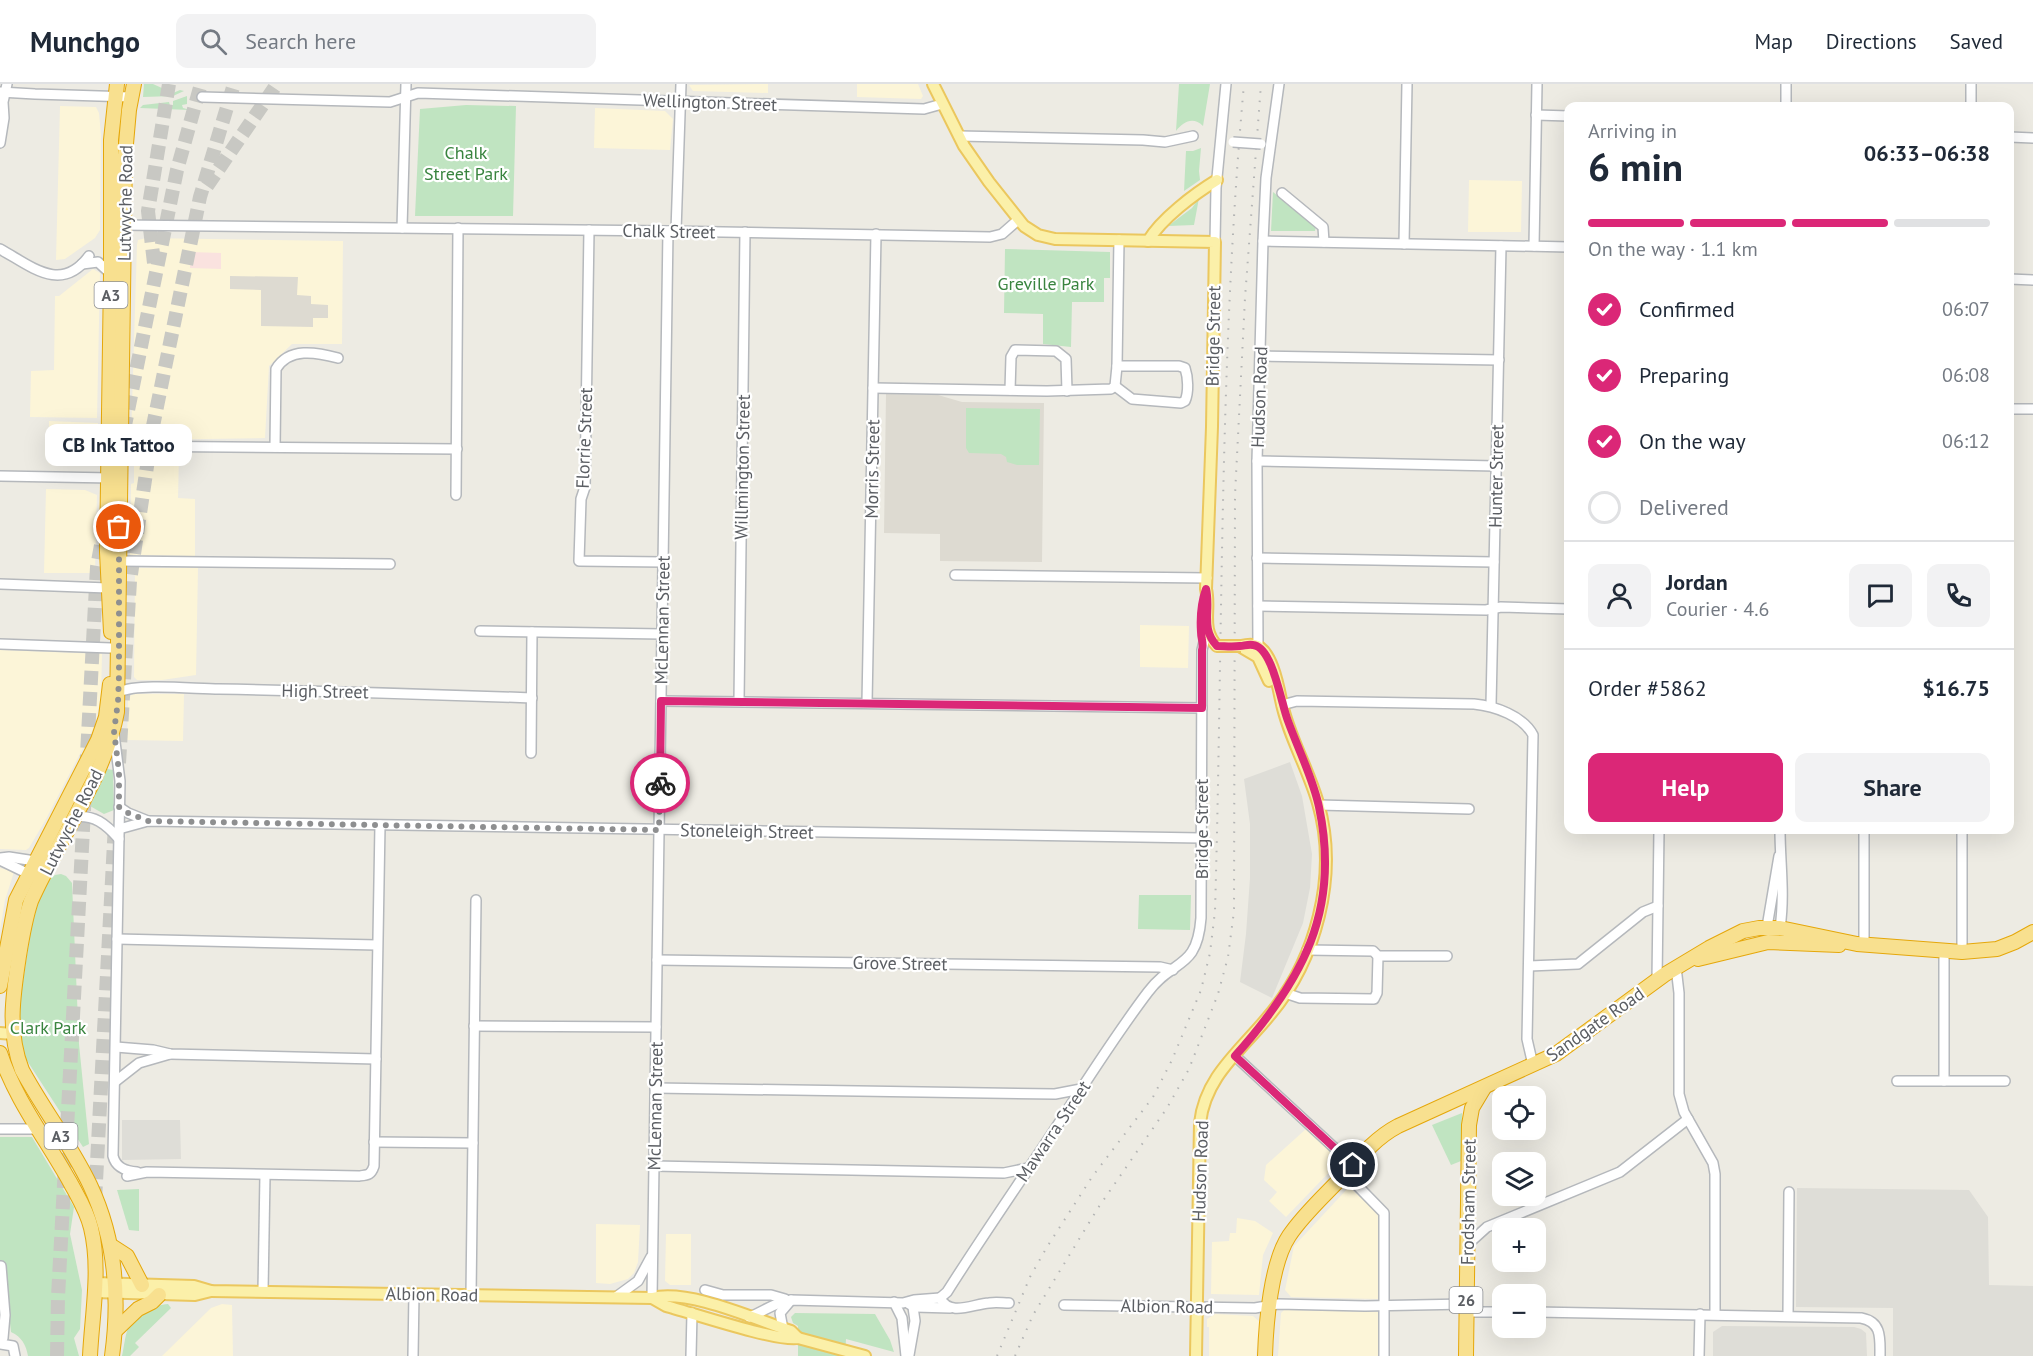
<!DOCTYPE html>
<html lang="en">
<head>
<meta charset="utf-8">
<style>
	:root { --surface:#fff; --page:#f2f2f3; --text:#1f2937; --muted:#747a83; --line:#e0e1e3; --accent:#db2777 }
	body { margin:0; font-family:"PT Sans",sans-serif; background:var(--page); color:var(--text); height:100vh; display:flex; flex-direction:column; font-size:22px; white-space:nowrap }
	* { box-sizing:border-box; margin:0 }
	p { font-size:20px; color:var(--muted) }
	.icon { flex:none; width:33px; height:33px; fill:none; stroke:currentColor; stroke-width:2; stroke-linecap:round; stroke-linejoin:round }
	.map { position:relative; flex:1; overflow:hidden }
	.side { position:absolute; left:1564px; top:18px; width:450px; height:732px; display:flex; flex-direction:column; background:var(--surface); border-radius:12px; box-shadow:0 6px 24px #0002 }
	.side>* { flex:none }
	.fabs { position:absolute; left:1492px; top:1002px; display:grid; gap:12px }
	.fabs a { display:grid; place-items:center; width:54px; height:54px; border-radius:12px; background:var(--surface); box-shadow:0 6px 24px #0002; font-size:30px }
	.pin { position:absolute; display:grid; place-items:center; width:51px; height:51px; color:#fff; margin:-26px; border:3px solid #fff; border-radius:50%; box-shadow:0 2px 6px #0007 }
	.courier { position:absolute; display:grid; place-items:center; width:60px; height:60px; margin:-30px; border:4px solid #db2777; border-radius:50%; background:#fff; color:#222; box-shadow:0 2px 8px #0007 }
	.bubble { position:absolute; height:42px; border-radius:12px; background:var(--surface); box-shadow:0 6px 24px #0002; font-size:20px; font-weight:600; line-height:42px; text-align:center }
	.headline em { font-style:normal; font-weight:600 }
	.headline div { display:flex; flex-direction:column-reverse }
	.headline { display:flex; align-items:center; justify-content:space-between; height:102px; padding:0 24px }
	h1 { font-size:39px; font-weight:600; line-height:45px }
	.bar { display:grid; grid-template-columns:repeat(4,1fr); gap:9px 6px; align-content:center; height:72px; padding:0 24px }
	.bar i { height:8px; border-radius:4px; background:var(--line) }
	.bar .active { background:var(--accent) }
	.bar p { grid-column:span 4 }
	.line { display:flex; align-items:center; gap:15px; padding:0 24px; border-top:2px solid var(--line) }
	.line div { flex:1 }
	.round { display:grid; place-items:center; flex:none; width:63px; height:63px; border-radius:12px; background:var(--page) }
	ol { padding:0 24px; list-style:none }
	li { display:flex; align-items:center; gap:18px; height:66px }
	li p { margin-inline-start:auto }
	li .icon { padding:6px; border-radius:50%; background:var(--accent); color:#fff; stroke-width:4 }
	li:last-child { color:var(--muted) }
	li i { width:33px; height:33px; border:3px solid var(--line); border-radius:50% }
	.cta { display:flex; gap:12px; margin-top:auto; padding:12px 24px }
	.cta a { flex:1; height:69px; border-radius:12px; background:var(--accent); color:#fff; font-size:24px; font-weight:600; line-height:69px; text-align:center }
	.cta a+a { background:var(--page); color:var(--text) }
	header { display:flex; align-items:center; gap:36px; box-sizing:border-box; height:84px; padding:0 30px; background:var(--surface); border-bottom:2px solid var(--line) }
	header strong { font-size:28px }
	nav { display:flex; gap:33px; margin-inline-start:auto; font-size:21px }
	.search { width:420px; height:54px; background:var(--page); display:flex; align-items:center; gap:15px; box-sizing:border-box; padding:0 21px; border-radius:12px; color:var(--muted); font-size:22px }
	.map>svg:first-child { display:block }
</style>
</head>
<body>
<header>
<strong>Munchgo</strong>
<div class="search"><svg class="icon" aria-label="search" viewBox="0 0 24 24"><circle cx="10" cy="10" r="6"/><path d="M15 15l6 6"/></svg>Search here</div>
<nav><a>Map</a><a>Directions</a><a>Saved</a></nav>
</header>
<div class="map">
<svg width="2033" height="1272" viewBox="0 0 2033 1272">
	<rect width="100%" height="100%" fill="#edebe3"/>
	<g fill="#fcf5d8">
		<path d="M768,0v9l-75,-2 -4,-6z"/>
		<path d="M857,0h61l5,12 -2,3 -64,-2z"/>
		<path d="M60,22l36,1 3,6 2,22 -1,95 -5,8 -30,21 -9,1z"/>
		<path d="M595,24l70,3 8,8 -3,31 -76,-2z"/>
		<path d="M1469,96l53,1 -1,51h-53z"/>
		<path d="M146,154l197,3 -1,103h-50l-23,22 -4,72 -129,2 -5,-2 6,-193 1,-5z"/>
		<path d="M93,185l7,4 -3,145 -67,-1 1,-46 23,-1 1,-74h4z"/>
		<path d="M49,337l49,2 -3,39 -7,3 -39,-1z"/>
		<path d="M134,371h45l-1,43 17,1v57l-65,-1 1,-71 3,-1z"/>
		<path d="M46,405l39,1 12,5 -2,78h-51z"/>
		<path d="M135,484h63l-2,107 -34,5h-25l-3,-3z"/>
		<path d="M1140,541l49,1 -1,42 -48,-1z"/>
		<path d="M0,566l102,4 -1,43 -6,28 -50,96 -16,27 -3,2 -26,-1z"/>
		<path d="M135,610h49l-1,47 -56,-1 1,-40 3,-5z"/>
		<path d="M0,784l14,4 -9,28 -5,30z"/>
		<path d="M1306,1045l34,32 -54,56 -17,-16 8,-9 -13,-12 2,-15z"/>
		<path d="M1349,1103l32,29 -3,83 -87,-2 -6,-7 9,-44z"/>
		<path d="M1237,1134l18,3 18,12 -10,22 -4,40 -48,-1 1,-52 17,-1 1,-8h6z"/>
		<path d="M596,1140l44,1 -2,37 -4,11 -6,6 -18,5 -14,-1z"/>
		<path d="M666,1150h25v51h-21l-5,-4z"/>
		<path d="M222,1220l10,1 1,51h-71l49,-48z"/>
		<path d="M1284,1226l94,2v44h-100l3,-43z"/>
		<path d="M1215,1230l38,2 7,6 -4,34h-47v-29h-2v-8z"/>
	</g>
	<g fill="#deddd7">
		<path d="M1290,678l12,34 10,58 -2,34 -7,35 -31,75 -32,-16 6,-48 4,-56v-54l-6,-45z"/>
		<path d="M122,1036h58l1,39 -59,1z"/>
		<path d="M1797,1104l172,2 19,27 1,68 44,1v70h-140v-48l-97,-1z"/>
		<path d="M1722,1242l132,1 7,2 5,4 1,23h-154v-24z"/>
	</g>
	<g fill="#dddad1">
		<path d="M230,192l68,1 -1,18 14,1v8l17,1v13h-15v9l-52,-1v-36l-31,-1z"/>
		<path d="M886,310l52,1 24,7 82,1 -2,159 -102,-1v-27l-56,-1z"/>
	</g>
	<path fill="#fae2df" d="M191,168l30,1v16l-31,-1z"/>
	<g fill="#c0e4c1">
		<path d="M144,0h9l20,9 7,-3 4,1 -11,5 -30,1z"/>
		<path d="M1179,0h31l-7,42c-10,-10 -20,-4 -27,5z"/>
		<path d="M187,12v8l-5,1 1,3 7,2 -50,-2 3,-3 26,-3 1,4 3,-1v-4z"/>
		<path d="M466,21l50,1 -3,110h-98l5,-107z"/>
		<path d="M1201,64l-2,23 1,9 -16,11 2,-40h7z"/>
		<path d="M1273,108l43,34 -1,5h-44z"/>
		<path d="M1199,114l-5,27 -26,1 24,-18z"/>
		<path d="M1005,165l105,3v26h-6v24h-32l-1,45 -28,-3v-30l-39,-1z"/>
		<path d="M966,324l74,1 -1,56h-22l-10,-3 -1,-5 -5,-3 -32,-1 -3,-5z"/>
		<path d="M107,685l6,1 1,40 -10,4 -14,-8z"/>
		<path d="M61,790l5,2 6,7 7,161 10,100 -6,3 -59,-91 -6,-26 1,-22 12,-79 11,-40 7,-10 6,-4z"/>
		<path d="M1139,811h52l-1,35 -52,-1z"/>
		<path d="M1462,1029l-1,48 -10,4 -19,-40z"/>
		<path d="M0,1053h32l42,70 -4,27 12,56 -2,39 -6,9 5,18h-51c-2,-11 -6,-19 -17,-24l-8,-72h-3z"/>
		<path d="M139,1105v42l-10,-1 -12,-40z"/>
		<path d="M168,1220l3,4 -36,35 4,4 -9,9h-8c2,-9 3,-20 6,-28 6,-14 26,-23 40,-24z"/>
		<path d="M795,1229l80,1 15,26 4,12 -48,-13 -1,17h-47v-30l-5,-3 -2,-6z"/>
	</g>
	<g fill="none" stroke-linecap="round" stroke-linejoin="round">
		<g stroke="#c8c8c3" stroke-width="14" stroke-dasharray="14 7" stroke-linecap="butt">
			<path d="M207,102l70,-102"/>
			<path d="M154,179l-6,-52 21,-127"/>
			<path d="M124,346l53,-260 24,-86"/>
			<path d="M119,679l11,-182 23,-155 47,-229 34,-113"/>
			<path d="M95,1116l20,-376"/>
			<path d="M57,1272l1,-59 39,-730 6,-33"/>
		</g>
		<defs>
			<g id="minor">
				<path d="M0,8l35,2 96,3"/>
				<path d="M202,13l188,5 28,-9 506,16 18,-5"/>
				<path d="M1786,22v-22"/>
				<path d="M1971,22v-22"/>
				<path d="M1536,31l33,1"/>
				<path d="M959,52l184,4 22,2 28,-6"/>
				<path d="M2010,53l23,1"/>
				<path d="M0,59l4,-25 -1,-16 4,-18"/>
				<path d="M1282,109l41,34 1,15"/>
				<path d="M120,141l548,6 322,6 12,-3 16,-14"/>
				<path d="M402,144l4,-144"/>
				<path d="M589,146l-4,257 -4,12 -2,62 84,1"/>
				<path d="M676,147l5,-147"/>
				<path d="M1263,157l306,6"/>
				<path d="M1215,158l1,-54 10,-104"/>
				<path d="M1404,160l3,-160"/>
				<path d="M1534,162l3,-162"/>
				<path d="M0,165c31,17 61,45 89,7"/>
				<path d="M82,180l16,-2 13,12"/>
				<path d="M2010,195l23,1"/>
				<path d="M1261,272l238,4"/>
				<path d="M1115,302l17,13 49,4 4,-2c4,-9 3,-24 0,-33l-6,-2h-62"/>
				<path d="M873,304l174,3 64,-2 4,-3 2,-20 2,-126"/>
				<path d="M1010,306l1,-33 4,-7 41,1 10,8 1,32"/>
				<path d="M2010,325h23"/>
				<path d="M120,362l337,3"/>
				<path d="M275,363l1,-78c13,-22 40,-17 62,-11"/>
				<path d="M1257,377l239,5"/>
				<path d="M0,392l112,2"/>
				<path d="M456,411l2,-267"/>
				<path d="M1257,474l237,4"/>
				<path d="M119,477l271,3"/>
				<path d="M955,491l252,3"/>
				<path d="M0,500l108,4"/>
				<path d="M1258,522l228,4 15,-3 68,2"/>
				<path d="M480,547l182,3"/>
				<path d="M0,560l111,4"/>
				<path d="M1258,562l-1,-185 6,-220 3,-63 13,-94"/>
				<path d="M119,608c20,-9 76,-3 100,-3 104,2 208,5 313,9"/>
				<path d="M661,617l541,7"/>
				<path d="M739,617l6,-469"/>
				<path d="M867,619l9,-469"/>
				<path d="M1282,621l15,-4 177,3c21,2 49,12 59,31l-6,304 6,26"/>
				<path d="M1491,621l10,-459"/>
				<path d="M114,650l6,47 -7,375c3,12 13,15 24,16"/>
				<path d="M531,669l1,-121"/>
				<path d="M1319,721l150,4"/>
				<path d="M119,723l9,6 20,8"/>
				<path d="M73,733c21,-3 33,7 46,22"/>
				<path d="M119,745l29,-8 1053,17"/>
				<path d="M1780,746c0,33 5,64 0,98"/>
				<path d="M0,774l9,-1 26,4"/>
				<path d="M0,776l33,16"/>
				<path d="M1767,843l12,-71"/>
				<path d="M117,855l260,6"/>
				<path d="M1864,861v-115"/>
				<path d="M1307,866l66,1 5,5h69"/>
				<path d="M1962,868v-122"/>
				<path d="M657,876l503,7 13,3"/>
				<path d="M1529,882l49,-2 65,-52 15,-6"/>
				<path d="M1676,883l3,26v101l5,18 29,51 2,11v140"/>
				<path d="M1657,896l2,-150"/>
				<path d="M1285,909l15,5 74,1 3,-6 1,-37"/>
				<path d="M474,942l182,1"/>
				<path d="M116,963l37,3 17,4 206,5"/>
				<path d="M1235,972l118,109"/>
				<path d="M116,997l23,-18 31,-9"/>
				<path d="M1897,997h108"/>
				<path d="M1944,997v-131"/>
				<path d="M655,1004l400,6 26,-5"/>
				<path d="M0,1045h39"/>
				<path d="M374,1058l99,1"/>
				<path d="M654,1082l350,7 24,-5"/>
				<path d="M1345,1089l39,40v143"/>
				<path d="M127,1092l20,-4 212,4c9,-1 12,-1 15,-10l6,-341"/>
				<path d="M1467,1161l20,-18 133,-55 68,-53"/>
				<path d="M1,1182l4,49 -2,23"/>
				<path d="M705,1206l18,5h48l14,4"/>
				<path d="M263,1207l2,-116"/>
				<path d="M471,1211l5,-395"/>
				<path d="M616,1213l22,-16 13,-24"/>
				<path d="M652,1214l16,-1067"/>
				<path d="M940,1214l7,-6c31,-49 64,-97 96,-145 35,-52 67,-105 105,-155 25,-34 49,-21 53,-74l1,-268 2,-8"/>
				<path d="M940,1214c10,19 33,6 49,5 7,-1 14,0 20,0"/>
				<path d="M894,1218l8,16 4,38"/>
				<path d="M909,1220l6,3 35,1"/>
				<path d="M1064,1221l191,3 23,-4 87,2 101,-2"/>
				<path d="M1466,1228h37"/>
				<path d="M1536,1228l325,6c21,4 19,20 19,38"/>
				<path d="M1788,1232l1,-124"/>
				<path d="M749,1233c14,-5 26,-15 42,-17l112,3 11,-3 26,-2"/>
				<path d="M783,1245l-3,-16 11,-13"/>
				<path d="M0,1260l13,2 2,10"/>
				<path d="M909,1271l6,-34 -2,-14"/>
				<path d="M413,1272l1,-63"/>
				<path d="M691,1272l1,-43"/>
				<path d="M1699,1272l1,-42"/>
			</g>
			<g id="major">
				<path d="M933,0l31,62 25,36 35,44 14,9 17,4 160,3 -3,185 -6,162c5,21 -6,39 11,57"/>
				<path d="M1148,157c13,-22 46,-47 69,-61"/>
				<path d="M1241,563l17,10 11,24"/>
				<path d="M0,949l13,1"/>
				<path d="M95,1199l99,3 17,5 441,7c38,-9 102,21 139,33l7,7"/>
				<path d="M94,1208l101,3 16,-4"/>
				<path d="M652,1214l14,8c26,7 112,36 132,32l67,18"/>
				<path d="M1196,1272l4,-233c5,-46 40,-72 68,-106 48,-56 71,-142 50,-214 -10,-35 -30,-68 -37,-103 -3,-15 -10,-52 -27,-55 -5,-1 -9,0 -13,1"/>
			</g>
			<g id="highway">
				<path d="M111,548l-4,-80 4,-278v-134l6,-56"/>
				<path d="M1698,875l70,-17 71,3"/>
				<path d="M0,902l16,-86 82,-160 8,-23 4,-33"/>
				<path d="M0,969c15,46 46,86 70,129 8,15 17,29 21,46 10,41 1,86 -1,128"/>
				<path d="M110,1161l17,11 15,29"/>
				<path d="M115,1247l23,-22 14,-7 7,-7"/>
				<path d="M112,1272c8,-58 3,-118 -22,-171 -19,-40 -47,-76 -68,-115 -15,-38 -9,-75 -3,-114 3,-19 6,-37 12,-55 27,-61 74,-124 86,-189l8,-557 4,-45 5,-26"/>
				<path d="M1265,1272c1,-33 6,-93 24,-120 14,-21 34,-39 52,-58 17,-19 34,-40 57,-52l158,-72 108,-79 45,-27 34,-17 16,-3h21l77,16 105,8 35,-3 18,-7 18,-10"/>
				<path d="M1466,1272l3,-231 3,-17 12,-20"/>
			</g>
		</defs>
		<use href="#minor" stroke="#b5b8bc" stroke-width="12"/>
		<use href="#major" stroke="#ebc75e" stroke-width="14"/>
		<use href="#highway" stroke="#e5a70a" stroke-width="16"/>
		<use href="#minor" stroke="#fff" stroke-width="9"/>
		<use href="#major" stroke="#fbf0a9" stroke-width="10"/>
		<use href="#highway" stroke="#f8e08f" stroke-width="14"/>
		<g stroke="#b3b4b4" stroke-width="2" stroke-dasharray="1.5 8" stroke-linecap="butt">
			<path d="M997,1272l33,-79 17,-30 45,-70 61,-80 19,-37 29,-70 9,-37 5,-42c8,-276 4,-552 29,-827"/>
			<path d="M1015,1272l18,-41 65,-107 69,-100 22,-39 29,-75 10,-37 6,-46 1,-416 10,-197 16,-214"/>
		</g>
		<defs>
			<path id="minor-bridge" d="M1233,58l28,2"/>
			<path id="major-bridge" d="M1217,562h24"/>
		</defs>
		<use href="#minor-bridge" stroke="#b5b8bc" stroke-width="12" stroke-linecap="butt"/>
		<use href="#major-bridge" stroke="#ebc75e" stroke-width="14" stroke-linecap="butt"/>
		<use href="#minor-bridge" stroke="#fff" stroke-width="9"/>
		<use href="#major-bridge" stroke="#fbf0a9" stroke-width="10"/>
	</g>
	<g fill="none" stroke-linecap="round" stroke-linejoin="round">
		<path stroke="#8e8f90" stroke-width="6" stroke-dasharray="0 10.8" d="M119,443v148l-1,27 -4,29 5,41v35l9,6 20,8 511,9 1,-47"/>
		<path stroke="#db2777" stroke-width="8" d="M660,699l1,-82 541,7v-58c2,-7 -1,-11 -1,-18 -1,-15 0,-29 5,-43 5,21 -6,39 11,57 7,0 15,1 23,0 4,0 8,-2 13,-1 20,2 28,59 35,76 10,28 25,57 31,86 22,104 -17,174 -84,249l118,109"/>
	</g>
	<g text-anchor="middle" dominant-baseline="central" stroke-width="4.5" stroke-linejoin="round" paint-order="stroke">
		<g fill="#fff" stroke="#8c8e92" stroke-width="1.5">
			<rect x="94.5" y="198" width="33" height="26" rx="4.5"/>
			<rect x="44.5" y="1039" width="33" height="26" rx="4.5"/>
			<rect x="1449.5" y="1203" width="33" height="26" rx="4.5"/>
		</g>
		<g font-size="16" font-weight="bold" fill="#5b5e63">
			<text x="111" y="211">A3</text>
			<text x="61" y="1052">A3</text>
			<text x="1466" y="1216">26</text>
		</g>
		<g font-size="18" fill="#5b5e63" stroke="#fff">
			<text transform="translate(710 18) rotate(2)">Wellington Street</text>
			<text transform="translate(125 119) rotate(-89)">Lutwyche Road</text>
			<text transform="translate(669 147) rotate(1)">Chalk Street</text>
			<text transform="translate(1213 252) rotate(-89)">Bridge Street</text>
			<text transform="translate(1259 313) rotate(-88)">Hudson Road</text>
			<text transform="translate(584 354) rotate(-88)">Florrie Street</text>
			<text transform="translate(742 383) rotate(-89)">Willmington Street</text>
			<text transform="translate(872 385) rotate(-89)">Morris Street</text>
			<text transform="translate(1496 392) rotate(-89)">Hunter Street</text>
			<text transform="translate(662 536) rotate(-89)">McLennan Street</text>
			<text transform="translate(325 607) rotate(1)">High Street</text>
			<text transform="translate(71 738) rotate(-63)">Lutwyche Road</text>
			<text transform="translate(1201 745) rotate(-90)">Bridge Street</text>
			<text transform="translate(747 747) rotate(1)">Stoneleigh Street</text>
			<text transform="translate(900 879) rotate(1)">Grove Street</text>
			<text transform="translate(1595 940) rotate(-35)">Sandgate Road</text>
			<text transform="translate(655 1022) rotate(-89)">McLennan Street</text>
			<text transform="translate(1053 1047) rotate(-56)">Mawarra Street</text>
			<text transform="translate(1200 1087) rotate(-88)">Hudson Road</text>
			<text transform="translate(1468 1118) rotate(-89)">Frodsham Street</text>
			<text transform="translate(432 1210) rotate(1)">Albion Road</text>
			<text transform="translate(1167 1222) rotate(1)">Albion Road</text>
		</g>
		<g font-size="18" fill="#39843f" stroke="#fff">
			<text x="466" y="68">Chalk<tspan x="466" dy="21">Street Park</tspan></text>
			<text x="1046" y="199">Greville Park</text>
			<text x="48" y="943">Clark Park</text>
		</g>
	</g>
</svg>
<div class="fabs">
<a><svg class="icon" aria-label="locate" viewBox="0 0 24 24"><circle cx="12" cy="12" r="6"/><path d="M12 2v4M12 18v4M2 12h4M18 12h4"/></svg></a>
<a><svg class="icon" aria-label="layers" viewBox="0 0 24 24"><path d="M12 4l9 5-9 5-9-5zM3 14l9 5 9-5"/></svg></a>
<a>+</a>
<a>−</a>
</div>
<div class="pin" style="left:119px;top:443px;background:#ea580c"><svg class="icon" aria-label="bag" viewBox="0 0 24 24"><path d="M5 8h14l-1 12H6zM9 8a3 3 0 0 1 6 0"/></svg></div>
<div class="pin" style="left:1353px;top:1081px;background:#1f2937"><svg class="icon" aria-label="home" viewBox="0 0 24 24"><path d="M3 11l9-7 9 7M6 9v11h12V9"/></svg></div>
<div class="courier" style="left:660px;top:699px"><svg class="icon" aria-label="bike" viewBox="0 0 24 24"><circle cx="6" cy="16" r="4"/><circle cx="18" cy="16" r="4"/><path d="M6 16l4-8h5l3 8M10 8l3 8H6M13 5h3"/></svg></div>
<div class="bubble" style="left:45px;top:340px;width:147px">CB Ink Tattoo</div>
<section class="side">
<div class="headline"><div><h1>6 min</h1><p>Arriving in</p></div><em>06:33–06:38</em></div>
<div class="bar"><i class="active"></i><i class="active"></i><i class="active"></i><i></i><p>On the way · 1.1 km</p></div>
<ol>
<li><svg class="icon" aria-label="check" viewBox="0 0 24 24"><path d="M5 12l5 5 9-10"/></svg>Confirmed<p>06:07</p></li>
<li><svg class="icon" aria-label="check" viewBox="0 0 24 24"><path d="M5 12l5 5 9-10"/></svg>Preparing<p>06:08</p></li>
<li><svg class="icon" aria-label="check" viewBox="0 0 24 24"><path d="M5 12l5 5 9-10"/></svg>On the way<p>06:12</p></li>
<li><i></i>Delivered</li>
</ol>
<div class="line" style="height:108px"><a class="round"><svg class="icon" aria-label="person" viewBox="0 0 24 24"><circle cx="12" cy="8" r="4"/><path d="M4 21q1-7 8-7t8 7"/></svg></a><div><b>Jordan</b><p>Courier · 4.6</p></div><a class="round"><svg class="icon" aria-label="chat" viewBox="0 0 24 24"><path d="M4 5h16v11H9l-5 4z"/></svg></a><a class="round"><svg class="icon" aria-label="phone" viewBox="0 0 24 24"><path d="M5 4h4l2 5-3 2q2 4 5 5l2-3 5 2v4C11 20 4 13 5 4z"/></svg></a></div>
<div class="line" style="height:78px"><div>Order #5862</div><b>$16.75</b></div>
<div class="cta"><a>Help</a><a>Share</a></div>
</section>
</div>
</body>
</html>
